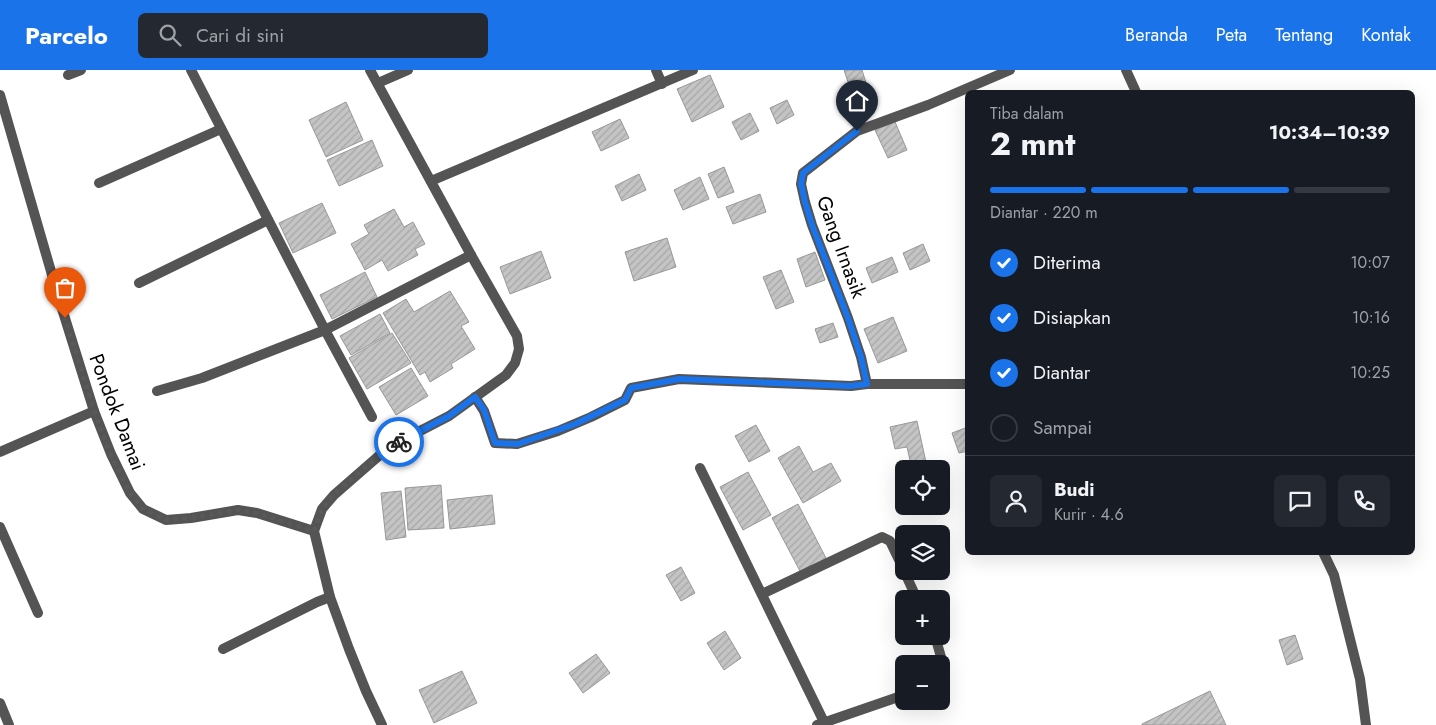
<!DOCTYPE html>
<html lang="id">
<head>
<meta charset="utf-8">
<style>
	:root { --surface:#171b24; --page:#242831; --text:#f1f3f6; --muted:#9ea1a6; --line:#363941; --accent:#1a73e8 }
	body { margin:0; font-family:Jost,sans-serif; background:var(--page); color:var(--text); height:100vh; display:flex; flex-direction:column; font-size:19px; white-space:nowrap }
	* { box-sizing:border-box; margin:0 }
	p { font-size:16px; color:var(--muted) }
	.icon { flex:none; width:28px; height:28px; fill:none; stroke:currentColor; stroke-width:2; stroke-linecap:round; stroke-linejoin:round }
	.map { position:relative; flex:1; overflow:hidden }
	.drawer { position:absolute; left:965px; top:20px; width:450px; height:465px; display:flex; flex-direction:column; background:var(--surface); border-radius:8px; box-shadow:0 5px 20px #0002 }
	.drawer>* { flex:none }
	.tools { position:absolute; left:895px; top:390px; display:grid; gap:10px }
	.tools a { display:grid; place-items:center; width:55px; height:55px; border-radius:8px; background:var(--surface); box-shadow:0 5px 20px #0002; font-size:25px }
	.pin { position:absolute; display:grid; place-items:center; width:42px; height:42px; color:#fff; margin:-51px -21px; border-radius:50% 50% 50% 0; rotate:-45deg; box-shadow:0 0 5px #0007 }
	.pin .icon { rotate:45deg }
	.courier { position:absolute; display:grid; place-items:center; width:50px; height:50px; margin:-25px; border:4px solid #1a73e8; border-radius:50%; background:#fff; color:#222; box-shadow:0 1px 6px #0007 }
	.overview em { font-style:normal; font-weight:700 }
	.overview div { display:flex; flex-direction:column-reverse }
	.overview { display:flex; align-items:center; justify-content:space-between; height:85px; padding:0 25px }
	h1 { font-size:32px; font-weight:700; line-height:38px }
	.bar { display:grid; grid-template-columns:repeat(4,1fr); gap:8px 5px; align-content:center; height:60px; padding:0 25px }
	.bar i { height:6px; border-radius:4px; background:var(--line) }
	.bar .active { background:var(--accent) }
	.bar p { grid-column:span 4 }
	.line { display:flex; align-items:center; gap:12px; padding:0 25px; border-top:1px solid var(--line) }
	.line div { flex:1 }
	.round { display:grid; place-items:center; flex:none; width:52px; height:52px; border-radius:8px; background:var(--page) }
	ol { padding:0 25px; list-style:none }
	li { display:flex; align-items:center; gap:15px; height:55px }
	li p { margin-inline-start:auto }
	li .icon { padding:5px; border-radius:50%; background:var(--accent); color:#fff; stroke-width:4 }
	li:last-child { color:var(--muted) }
	li i { width:28px; height:28px; border:2px solid var(--line); border-radius:50% }
	header { display:flex; align-items:center; gap:30px; box-sizing:border-box; height:70px; padding:0 25px; background:var(--accent); color:#fff }
	header strong { font-size:24px }
	nav { display:flex; gap:28px; margin-inline-start:auto; font-size:18px }
	.search { width:350px; height:45px; background:var(--page); display:flex; align-items:center; gap:12px; box-sizing:border-box; padding:0 18px; border-radius:8px; color:var(--muted); font-size:19px }
	.map>svg:first-child { display:block }
</style>
</head>
<body>
<header>
<strong>Parcelo</strong>
<div class="search"><svg class="icon" aria-label="search" viewBox="0 0 24 24"><circle cx="10" cy="10" r="6"/><path d="M15 15l6 6"/></svg>Cari di sini</div>
<nav><a>Beranda</a><a>Peta</a><a>Tentang</a><a>Kontak</a></nav>
</header>
<div class="map">
<svg width="1436" height="655" viewBox="0 0 1436 655">
	<defs>
		<pattern id="building-hatch" width="6" height="6" patternUnits="userSpaceOnUse" patternTransform="scale(1.25)"><rect width="6" height="6" fill="#c4c4c4"/><path d="M-1 1l2-2M0 6l6-6M5 7l2-2" fill="none" stroke="#a7a7a7"/></pattern>
	</defs>
	<rect width="100%" height="100%" fill="#fff"/>
	<g fill="url(#building-hatch)" stroke="#989898">
		<path d="M844,0h18l5,16 -16,5z"/>
		<path d="M710,5l14,32 -32,15 -15,-33z"/>
		<path d="M787,30l7,15 -17,9 -7,-16z"/>
		<path d="M346,32l17,38 -37,17 -17,-37z"/>
		<path d="M750,43l9,18 -18,9 -9,-18z"/>
		<path d="M620,49l9,19 -28,13 -9,-19z"/>
		<path d="M895,52l12,28 -19,8 -13,-28z"/>
		<path d="M372,70l11,26 -44,20 -12,-26z"/>
		<path d="M724,97l10,25 -16,6 -10,-24z"/>
		<path d="M639,104l7,16 -24,11 -7,-15z"/>
		<path d="M700,107l9,22 -26,11 -9,-20z"/>
		<path d="M760,124l6,18 -33,12 -7,-17z"/>
		<path d="M322,133l14,30 -43,20 -14,-30z"/>
		<path d="M394,139l10,18 9,-5 12,22 -10,5 3,6 -30,16 -6,-11 -17,10 -14,-26 18,-10 -5,-9z"/>
		<path d="M667,168l9,29 -42,14 -9,-29z"/>
		<path d="M923,174l7,17 -20,9 -7,-17z"/>
		<path d="M541,181l10,27 -41,16 -10,-27z"/>
		<path d="M815,182l10,28 -19,7 -9,-28z"/>
		<path d="M892,187l6,15 -26,11 -6,-15z"/>
		<path d="M781,200l13,32 -18,7 -13,-32z"/>
		<path d="M365,202l12,25 -45,22 -12,-24z"/>
		<path d="M450,221l19,31 -8,4 14,23 -24,15 2,4 -23,14 -5,-10 -5,3 -37,-62 23,-14 8,13z"/>
		<path d="M380,244l10,19 -39,22 -11,-19z"/>
		<path d="M893,247l14,34 -29,12 -14,-34z"/>
		<path d="M833,253l5,14 -18,6 -5,-14z"/>
		<path d="M392,263l19,30 -44,26 -18,-31z"/>
		<path d="M411,298l17,28 -32,19 -17,-28z"/>
		<path d="M917,351l10,46 -15,2 -5,-22 -12,2 -5,-22z"/>
		<path d="M756,355l14,26 -21,11 -14,-26z"/>
		<path d="M968,357v24l-9,2 -7,-20z"/>
		<path d="M799,376l14,26 18,-9 10,18 -38,22 -25,-45z"/>
		<path d="M748,402l23,43 -28,15 -23,-43z"/>
		<path d="M441,415l3,43 -36,2 -3,-42z"/>
		<path d="M401,421l5,46 -20,3 -5,-47z"/>
		<path d="M492,425l3,29 -45,5 -3,-29z"/>
		<path d="M798,434l29,56 -26,13 -29,-55z"/>
		<path d="M681,497l14,26 -14,8 -15,-26z"/>
		<path d="M725,561l16,27 -17,12 -17,-27z"/>
		<path d="M1295,565l8,24 -16,6 -8,-25z"/>
		<path d="M596,584l14,19 -27,20 -14,-20z"/>
		<path d="M462,601l15,32 -43,20 -15,-33z"/>
		<path d="M1210,621l16,34h-84v-1z"/>
	</g>
	<g fill="none" stroke-linecap="round" stroke-linejoin="round">
		<g stroke="#545454" stroke-width="10">
			<path d="M700,398l124,254"/>
			<path d="M904,501l13,28"/>
			<path d="M762,524l120,-57 8,4 14,29"/>
			<path d="M935,566l6,21 -1,7"/>
			<path d="M817,655l87,-30"/>
		</g>
		<g stroke="#545454" stroke-width="10">
			<path d="M191,0l134,260 47,87"/>
			<path d="M370,0l101,185 46,81 2,13 -4,14 -9,12 -57,41 -60,31 -55,48 -12,14 -8,22 16,66 19,52 17,42 16,34"/>
			<path d="M656,0l6,14"/>
			<path d="M1126,0l10,22"/>
			<path d="M68,5l13,-5"/>
			<path d="M378,13l30,-13"/>
			<path d="M0,25l59,204 35,112 17,43 19,39 13,16 23,11 25,-2 47,-8 19,3 57,18"/>
			<path d="M431,111l262,-111"/>
			<path d="M99,113l122,-54"/>
			<path d="M139,213l129,-63"/>
			<path d="M867,314l-6,-27 -13,-39 -36,-93 -7,-23 -4,-18 2,-11 54,-42 71,-26 82,-35"/>
			<path d="M157,321l45,-13 123,-48 146,-75"/>
			<path d="M475,327l9,14 11,32 22,1 41,-13 33,-14 34,-17 6,-12 48,-9 172,7 16,-2h101"/>
			<path d="M0,382l94,-41"/>
			<path d="M0,457l38,86"/>
			<path d="M1323,482l11,23 26,104 6,46"/>
			<path d="M223,579l94,-47 13,-5"/>
			<path d="M0,633l9,22"/>
		</g>
	</g>
	<g fill="none" stroke-linecap="round" stroke-linejoin="round">
		<path stroke="#595959" stroke-width="5" stroke-dasharray="0 9" d="M65,248l29,93 16,43 20,39 13,16 23,11 25,-2 47,-8 19,3 57,18 8,-22 12,-15 55,-47 10,-5"/>
		<path stroke="#1a73e8" stroke-width="6" d="M399,372l50,-26 26,-19 9,13 11,33 23,1 57,-20 50,-24 6,-12 48,-9 171,7 17,-2 -6,-27 -13,-39 -36,-93 -7,-23 -4,-18 2,-11 54,-42"/>
	</g>
	<g text-anchor="middle" dominant-baseline="central" stroke-width="5" stroke-linejoin="round" paint-order="stroke">
		<g font-size="20" fill="#000" stroke="#fff">
			<text transform="translate(841 177) rotate(70)">Gang Irnasik</text>
			<text transform="translate(117 342) rotate(69)">Pondok Damai</text>
		</g>
	</g>
</svg>
<div class="tools">
<a><svg class="icon" aria-label="locate" viewBox="0 0 24 24"><circle cx="12" cy="12" r="6"/><path d="M12 2v4M12 18v4M2 12h4M18 12h4"/></svg></a>
<a><svg class="icon" aria-label="layers" viewBox="0 0 24 24"><path d="M12 4l9 5-9 5-9-5zM3 14l9 5 9-5"/></svg></a>
<a>+</a>
<a>−</a>
</div>
<div class="pin" style="left:65px;top:248px;background:#ea580c"><svg class="icon" aria-label="bag" viewBox="0 0 24 24"><path d="M5 8h14l-1 12H6zM9 8a3 3 0 0 1 6 0"/></svg></div>
<div class="pin" style="left:857px;top:61px;background:#1f2937"><svg class="icon" aria-label="home" viewBox="0 0 24 24"><path d="M3 11l9-7 9 7M6 9v11h12V9"/></svg></div>
<div class="courier" style="left:399px;top:372px"><svg class="icon" aria-label="bike" viewBox="0 0 24 24"><circle cx="6" cy="16" r="4"/><circle cx="18" cy="16" r="4"/><path d="M6 16l4-8h5l3 8M10 8l3 8H6M13 5h3"/></svg></div>
<section class="drawer">
<div class="overview"><div><h1>2 mnt</h1><p>Tiba dalam</p></div><em>10:34–10:39</em></div>
<div class="bar"><i class="active"></i><i class="active"></i><i class="active"></i><i></i><p>Diantar · 220 m</p></div>
<ol>
<li><svg class="icon" aria-label="check" viewBox="0 0 24 24"><path d="M5 12l5 5 9-10"/></svg>Diterima<p>10:07</p></li>
<li><svg class="icon" aria-label="check" viewBox="0 0 24 24"><path d="M5 12l5 5 9-10"/></svg>Disiapkan<p>10:16</p></li>
<li><svg class="icon" aria-label="check" viewBox="0 0 24 24"><path d="M5 12l5 5 9-10"/></svg>Diantar<p>10:25</p></li>
<li><i></i>Sampai</li>
</ol>
<div class="line" style="height:90px"><a class="round"><svg class="icon" aria-label="person" viewBox="0 0 24 24"><circle cx="12" cy="8" r="4"/><path d="M4 21q1-7 8-7t8 7"/></svg></a><div><b>Budi</b><p>Kurir · 4.6</p></div><a class="round"><svg class="icon" aria-label="chat" viewBox="0 0 24 24"><path d="M4 5h16v11H9l-5 4z"/></svg></a><a class="round"><svg class="icon" aria-label="phone" viewBox="0 0 24 24"><path d="M5 4h4l2 5-3 2q2 4 5 5l2-3 5 2v4C11 20 4 13 5 4z"/></svg></a></div>
</section>
</div>
</body>
</html>
